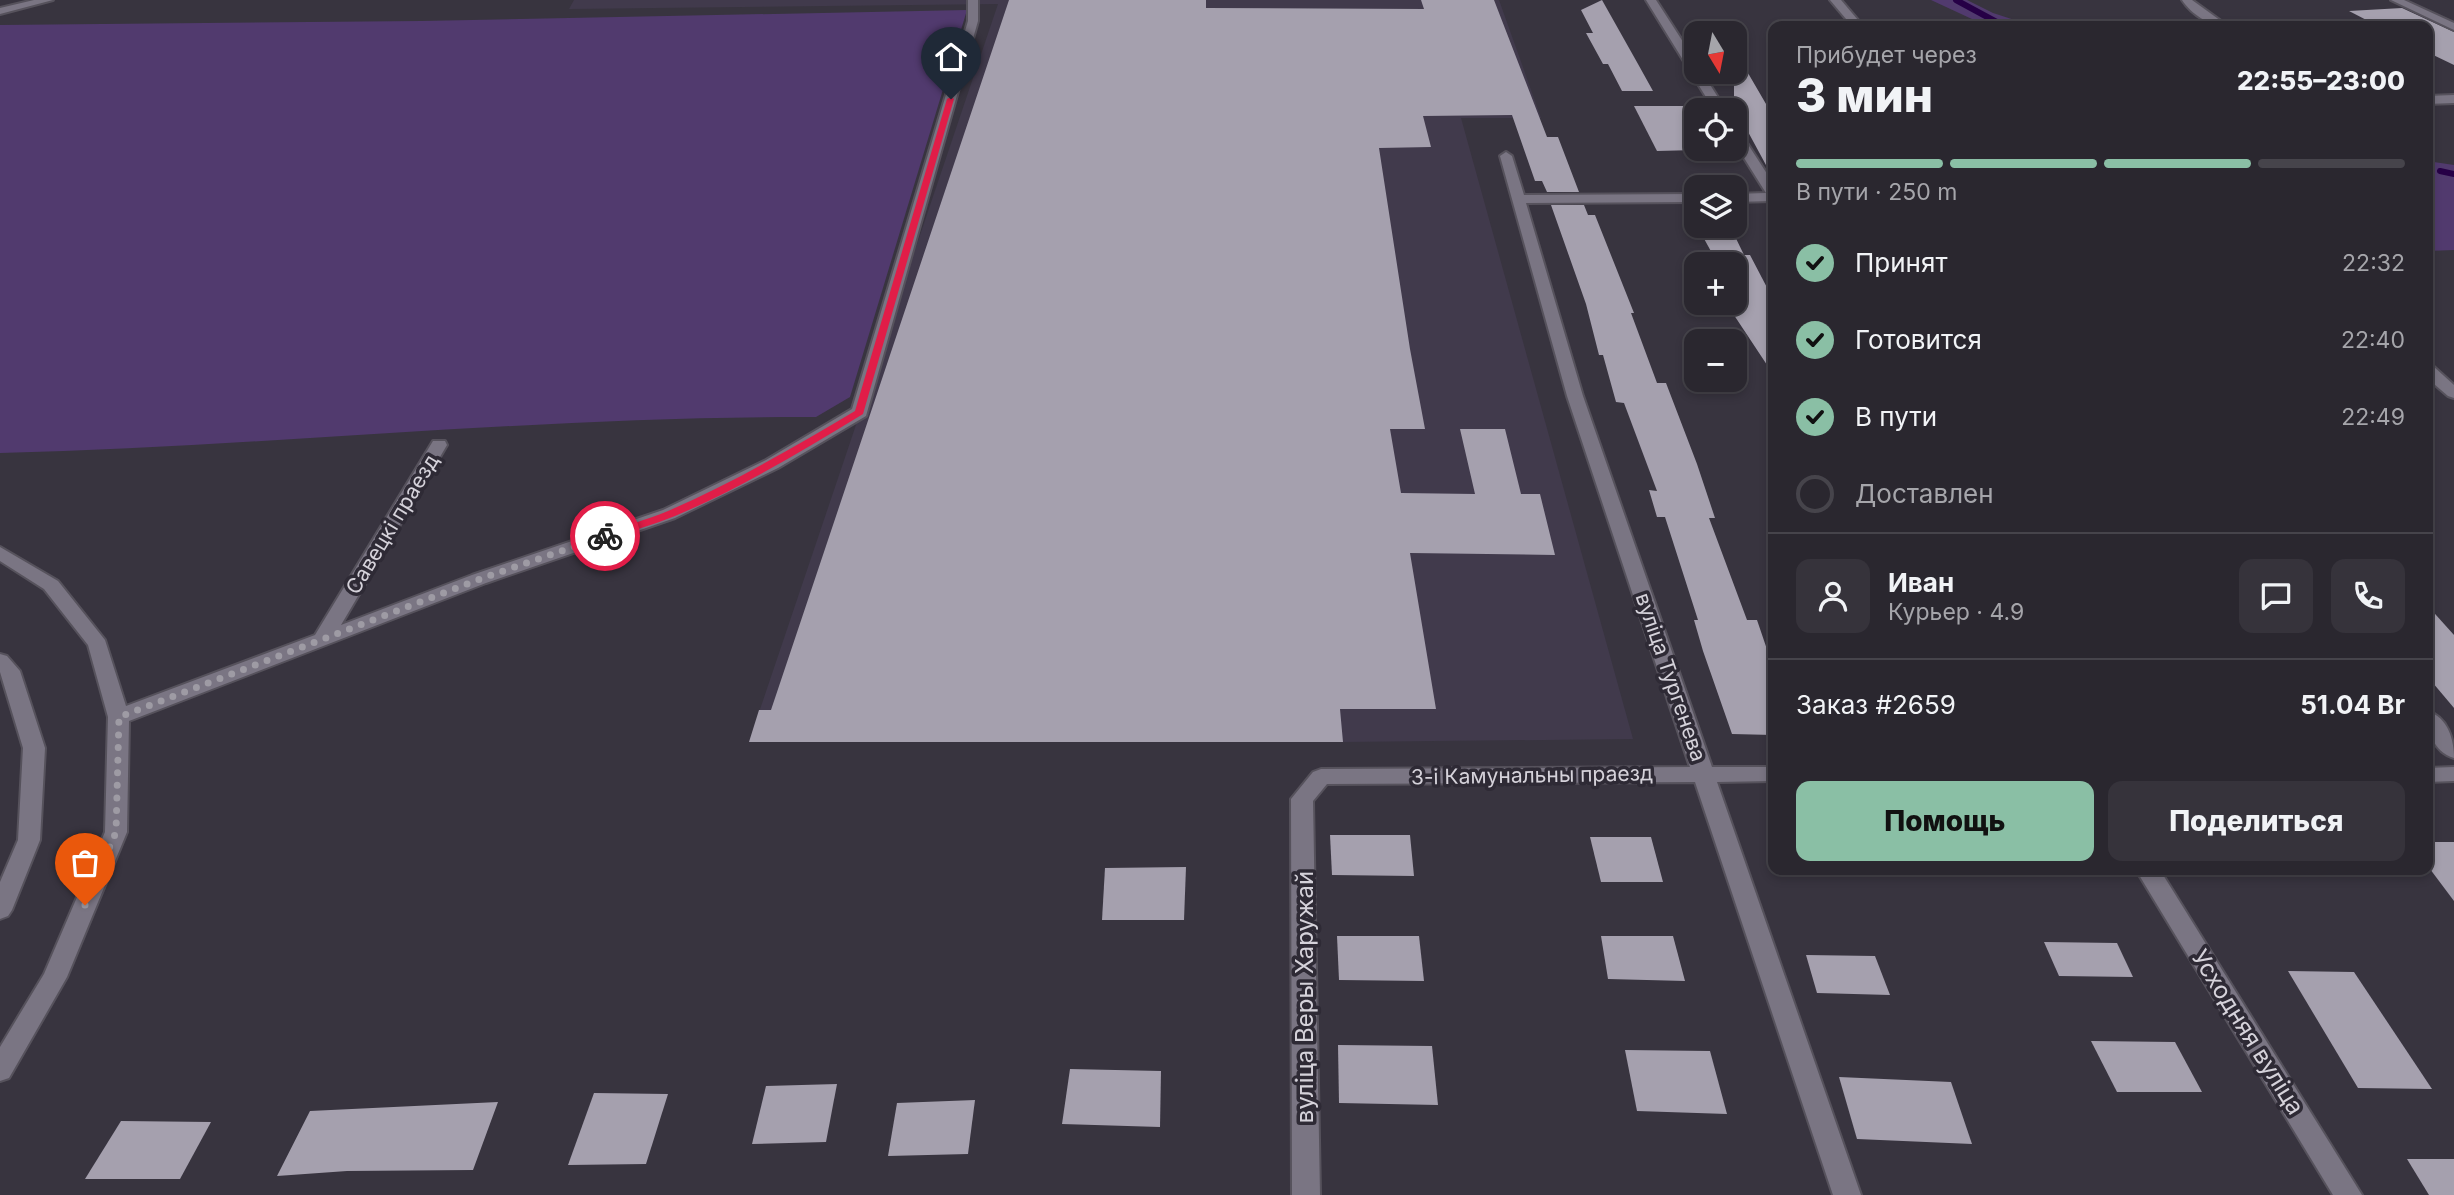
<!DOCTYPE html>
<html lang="ru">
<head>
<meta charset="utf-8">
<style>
	:root { --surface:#2a272f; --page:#36333b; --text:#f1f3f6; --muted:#a5a5aa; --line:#46444b; --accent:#8abfa5 }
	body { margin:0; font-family:Inter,sans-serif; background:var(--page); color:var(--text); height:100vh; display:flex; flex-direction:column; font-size:26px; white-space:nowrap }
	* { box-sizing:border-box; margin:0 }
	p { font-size:23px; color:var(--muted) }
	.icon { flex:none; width:38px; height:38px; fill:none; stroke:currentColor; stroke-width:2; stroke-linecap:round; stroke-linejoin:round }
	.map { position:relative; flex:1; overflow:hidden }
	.details { position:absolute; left:1768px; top:21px; width:665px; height:854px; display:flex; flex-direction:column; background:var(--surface); border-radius:14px; box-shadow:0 4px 10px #0003,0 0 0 2px var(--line) }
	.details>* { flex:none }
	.needle { width:46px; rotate:170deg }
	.buttons { position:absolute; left:1684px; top:21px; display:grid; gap:14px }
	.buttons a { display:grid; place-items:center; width:63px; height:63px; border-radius:14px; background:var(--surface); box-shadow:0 4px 10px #0003,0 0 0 2px var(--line); font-size:35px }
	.pin { position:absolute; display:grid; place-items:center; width:60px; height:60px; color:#fff; margin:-72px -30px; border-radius:50% 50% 50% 0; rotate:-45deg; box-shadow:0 0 7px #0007 }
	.pin .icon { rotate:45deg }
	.courier { position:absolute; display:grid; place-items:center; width:70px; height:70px; margin:-35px; border:5px solid #e11d48; border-radius:50%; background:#fff; color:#222; box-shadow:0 2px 9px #0007 }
	.overview em { font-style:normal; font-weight:800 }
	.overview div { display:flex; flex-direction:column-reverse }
	.overview { display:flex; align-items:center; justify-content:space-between; height:119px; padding:0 28px }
	h1 { font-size:46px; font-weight:800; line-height:52px }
	.bar { display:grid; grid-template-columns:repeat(4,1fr); gap:10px 7px; align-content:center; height:84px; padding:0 28px }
	.bar i { height:9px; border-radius:5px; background:var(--line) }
	.bar .active { background:var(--accent) }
	.bar p { grid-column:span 4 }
	.line { display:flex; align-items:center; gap:18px; padding:0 28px; border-top:2px solid var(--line) }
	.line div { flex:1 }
	.round { display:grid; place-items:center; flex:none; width:74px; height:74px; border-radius:14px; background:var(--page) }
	ol { padding:0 28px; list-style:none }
	li { display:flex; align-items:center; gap:21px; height:77px }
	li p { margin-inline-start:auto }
	li .icon { padding:7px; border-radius:50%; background:var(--accent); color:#111; stroke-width:4 }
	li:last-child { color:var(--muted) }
	li i { width:38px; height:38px; border:4px solid var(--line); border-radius:50% }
	.action { display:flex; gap:14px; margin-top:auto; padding:14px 28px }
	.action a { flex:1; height:80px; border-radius:14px; background:var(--accent); color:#111; font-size:28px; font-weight:800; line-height:80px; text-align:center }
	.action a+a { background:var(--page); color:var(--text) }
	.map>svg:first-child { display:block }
</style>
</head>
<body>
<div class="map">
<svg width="2454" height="1195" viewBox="0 0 2454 1195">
	<rect width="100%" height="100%" fill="#38343f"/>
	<path fill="#413a4c" d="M574,0h925l42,118h-80l172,621 -290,3h-594l249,-738 -429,5z"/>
	<g fill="#513a6e">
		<path d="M1931,0h36l26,13 40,13h-46z"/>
		<path d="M967,10l-117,387 -34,20c-272,-1 -544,29 -816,36v-428l421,-4z"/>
		<path d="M2427,161l27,4v85l-27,1z"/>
	</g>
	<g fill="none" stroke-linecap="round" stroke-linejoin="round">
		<g stroke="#260046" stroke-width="6">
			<path d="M1956,0l48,26"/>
			<path d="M2440,171l14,3"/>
		</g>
	</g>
	<g fill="#a5a0ae">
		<path d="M1009,0h197v8l218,1 -3,-9h73l53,137h11l21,55h-32l-5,-11h-7l-23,-66 -89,1 8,31 -52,1 31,201 15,80h-35l11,64 74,1 -15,-65h45l16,65h19l15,61 -145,-2 26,156h-96l3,33h-594l10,-32h12z"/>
		<path d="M1602,0l36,64 15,27h-31l-14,-27h-5l-17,-31h7l-12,-23z"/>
		<path d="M2402,8l52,24v33l-27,-13v-26h-49l-29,-15z"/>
		<path d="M1734,49l39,67v62l-33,-61h-6z"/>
		<path d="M1634,106h62v44l-39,1z"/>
		<path d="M1551,205h33l4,10h7l39,98h-3l26,70h9l31,81 18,54h-6l38,102h10l16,47v68l-41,-1 -29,-83 -9,-31h4l-33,-103h-8l-8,-27 8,1 -33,-88 -8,-1 -13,-47h-4l-13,-51z"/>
		<path d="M1697,226h33l14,29h6l23,44v75l-47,-71h12l-4,-7v-32h-16z"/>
		<path d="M2427,605l27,30v73l-27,-32z"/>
		<path d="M1330,835h80l4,41 -82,-1z"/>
		<path d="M1590,837h61l12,45h-62z"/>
		<path d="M2427,842h27v59l-27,-36z"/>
		<path d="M1186,867l-2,53h-82l3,-52z"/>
		<path d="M1337,936h82l5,45 -85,-1z"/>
		<path d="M1601,936h72l12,45 -77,-2z"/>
		<path d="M2044,942l73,1 16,34 -74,-1z"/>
		<path d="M1806,955l69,1 15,39 -73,-2z"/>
		<path d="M2288,971l66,1 78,117 -74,-1z"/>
		<path d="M2091,1041l84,1 27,50h-85z"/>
		<path d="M1338,1045l94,1 6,59 -99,-2z"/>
		<path d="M1625,1050l85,1 17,63 -90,-3z"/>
		<path d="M1070,1069l91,2 -1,56 -98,-3z"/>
		<path d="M1839,1077l112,5 21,62 -115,-5z"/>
		<path d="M837,1084l-11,58 -74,2 14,-58z"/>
		<path d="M594,1093l74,1 -22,70 -78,1z"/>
		<path d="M975,1100l-7,54 -80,2 9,-53z"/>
		<path d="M498,1102l-25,68 -126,1 -70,5 33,-65z"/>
		<path d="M121,1121l90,1 -31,57h-95z"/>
		<path d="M2407,1159h47v36h-25z"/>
	</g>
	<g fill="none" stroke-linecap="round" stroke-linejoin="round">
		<defs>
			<g id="minor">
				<path d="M968,0h10v21l-112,395 -88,52 -103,50 -189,65 -357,138 -2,111 -60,145 -58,101 -9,3v-34l44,-73 61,-142 3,-115 -20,-72 -44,-56 -44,-28v-14l58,34 47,59 21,66 189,-71 118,-194h12l2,4 -106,180 131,-50 191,-65 103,-50 86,-51 116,-388z"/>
				<path d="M1646,0h10l40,62v10h6l24,38h-12z"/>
				<path d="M1830,0h11l22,26h-11z"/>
				<path d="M2182,0h10l36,26c-17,1 -36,-11 -46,-26z"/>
				<path d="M2391,0h13l50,23v7z"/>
				<path d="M2454,95v8l-27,1v-8z"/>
				<path d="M1734,128l4,1 35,54v18l-39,1v-8l32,-1 -32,-51z"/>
				<path d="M1506,152l6,4 12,39 172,-1v8l-170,1 57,193 129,371h61v14l-56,1 144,413h-28l-138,-413 -368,2 -14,17 7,394h-28l-1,-396 22,-27 8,-3 369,-2 -123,-371 -67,-240z"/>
				<path d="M2427,364l6,2 21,19v13l-6,-2 -21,-18z"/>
				<path d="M0,654l7,2 13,15 25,77 -5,92 -28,70 -4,6 -8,3v-37l18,-42 5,-92 -23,-76z"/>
				<path d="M2427,711c21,6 27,29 27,47 -21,-6 -27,-28 -27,-47z"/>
				<path d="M2454,767v14l-27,1v-14z"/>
				<path d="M2136,870h24l202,325h-29z"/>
			</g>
			<path id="tertiary" d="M34,0h19l-53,14v-6z"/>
		</defs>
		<use href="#minor" stroke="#56525c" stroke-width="4"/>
		<use href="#tertiary" stroke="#56525c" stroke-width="4"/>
		<use href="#minor" fill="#7a7583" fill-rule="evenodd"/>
		<use href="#tertiary" fill="#7a7583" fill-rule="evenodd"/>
	</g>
	<path fill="#e11d48" d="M951,97l3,2 -91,315c-61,37 -122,74 -188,102 -22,9 -44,15 -66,22h-8v-4c22,-8 46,-14 67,-23 65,-28 126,-64 187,-100l92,-312z"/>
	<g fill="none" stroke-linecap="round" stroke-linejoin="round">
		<path stroke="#9e9ba4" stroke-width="7" stroke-dasharray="0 12.6" d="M85,905l31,-73 3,-115 361,-138 125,-43"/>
	</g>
	<g text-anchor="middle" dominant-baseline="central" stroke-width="7" stroke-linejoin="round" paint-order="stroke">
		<g font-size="21" fill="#d5d2da" stroke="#2e2a35">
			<text transform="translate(392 524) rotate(-59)">Савецкі праезд</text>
			<text transform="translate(1671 677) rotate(71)">вуліца Тургенева</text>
			<text transform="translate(1532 775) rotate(-1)">3-і Камунальны праезд</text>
		</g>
		<g font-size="24" fill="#d5d2da" stroke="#2e2a35">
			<text transform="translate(1304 997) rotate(-90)">вуліца Веры Харужай</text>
			<text transform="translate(2248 1032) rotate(58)">Усходняя вуліца</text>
		</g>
	</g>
</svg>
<div class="buttons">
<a><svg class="needle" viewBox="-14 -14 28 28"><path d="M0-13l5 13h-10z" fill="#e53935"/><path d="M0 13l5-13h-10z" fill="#a5a5aa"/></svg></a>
<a><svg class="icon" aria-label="locate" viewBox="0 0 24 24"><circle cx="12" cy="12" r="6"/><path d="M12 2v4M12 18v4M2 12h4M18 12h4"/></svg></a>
<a><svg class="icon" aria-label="layers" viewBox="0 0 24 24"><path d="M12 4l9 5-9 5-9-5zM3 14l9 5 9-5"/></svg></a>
<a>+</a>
<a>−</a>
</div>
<div class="pin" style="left:85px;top:905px;background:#ea580c"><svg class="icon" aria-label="bag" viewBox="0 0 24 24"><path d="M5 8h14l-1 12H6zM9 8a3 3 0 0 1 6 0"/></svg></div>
<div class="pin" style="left:951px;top:99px;background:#1f2937"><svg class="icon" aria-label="home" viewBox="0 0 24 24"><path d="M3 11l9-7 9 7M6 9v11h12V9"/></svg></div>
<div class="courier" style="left:605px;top:536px"><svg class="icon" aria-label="bike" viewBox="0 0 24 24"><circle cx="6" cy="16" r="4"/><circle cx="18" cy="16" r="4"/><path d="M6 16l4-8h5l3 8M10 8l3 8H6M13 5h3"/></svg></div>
<section class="details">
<div class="overview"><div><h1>3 мин</h1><p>Прибудет через</p></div><em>22:55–23:00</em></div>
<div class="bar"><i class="active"></i><i class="active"></i><i class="active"></i><i></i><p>В пути · 250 m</p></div>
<ol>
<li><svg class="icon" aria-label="check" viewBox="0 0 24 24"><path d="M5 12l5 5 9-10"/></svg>Принят<p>22:32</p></li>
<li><svg class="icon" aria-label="check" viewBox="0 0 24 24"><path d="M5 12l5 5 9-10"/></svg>Готовится<p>22:40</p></li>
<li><svg class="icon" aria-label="check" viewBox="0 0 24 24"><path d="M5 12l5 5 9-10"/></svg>В пути<p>22:49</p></li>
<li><i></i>Доставлен</li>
</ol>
<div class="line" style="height:126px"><a class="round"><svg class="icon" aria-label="person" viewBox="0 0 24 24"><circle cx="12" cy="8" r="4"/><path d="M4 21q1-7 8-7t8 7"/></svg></a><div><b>Иван</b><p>Курьер · 4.9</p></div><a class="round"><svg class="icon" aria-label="chat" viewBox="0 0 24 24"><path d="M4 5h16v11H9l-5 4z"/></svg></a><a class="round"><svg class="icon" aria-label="phone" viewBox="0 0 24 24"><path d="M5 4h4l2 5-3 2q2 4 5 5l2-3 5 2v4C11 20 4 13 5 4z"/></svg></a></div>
<div class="line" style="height:91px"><div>Заказ #2659</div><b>51.04 Br</b></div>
<div class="action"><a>Помощь</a><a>Поделиться</a></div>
</section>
</div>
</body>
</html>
